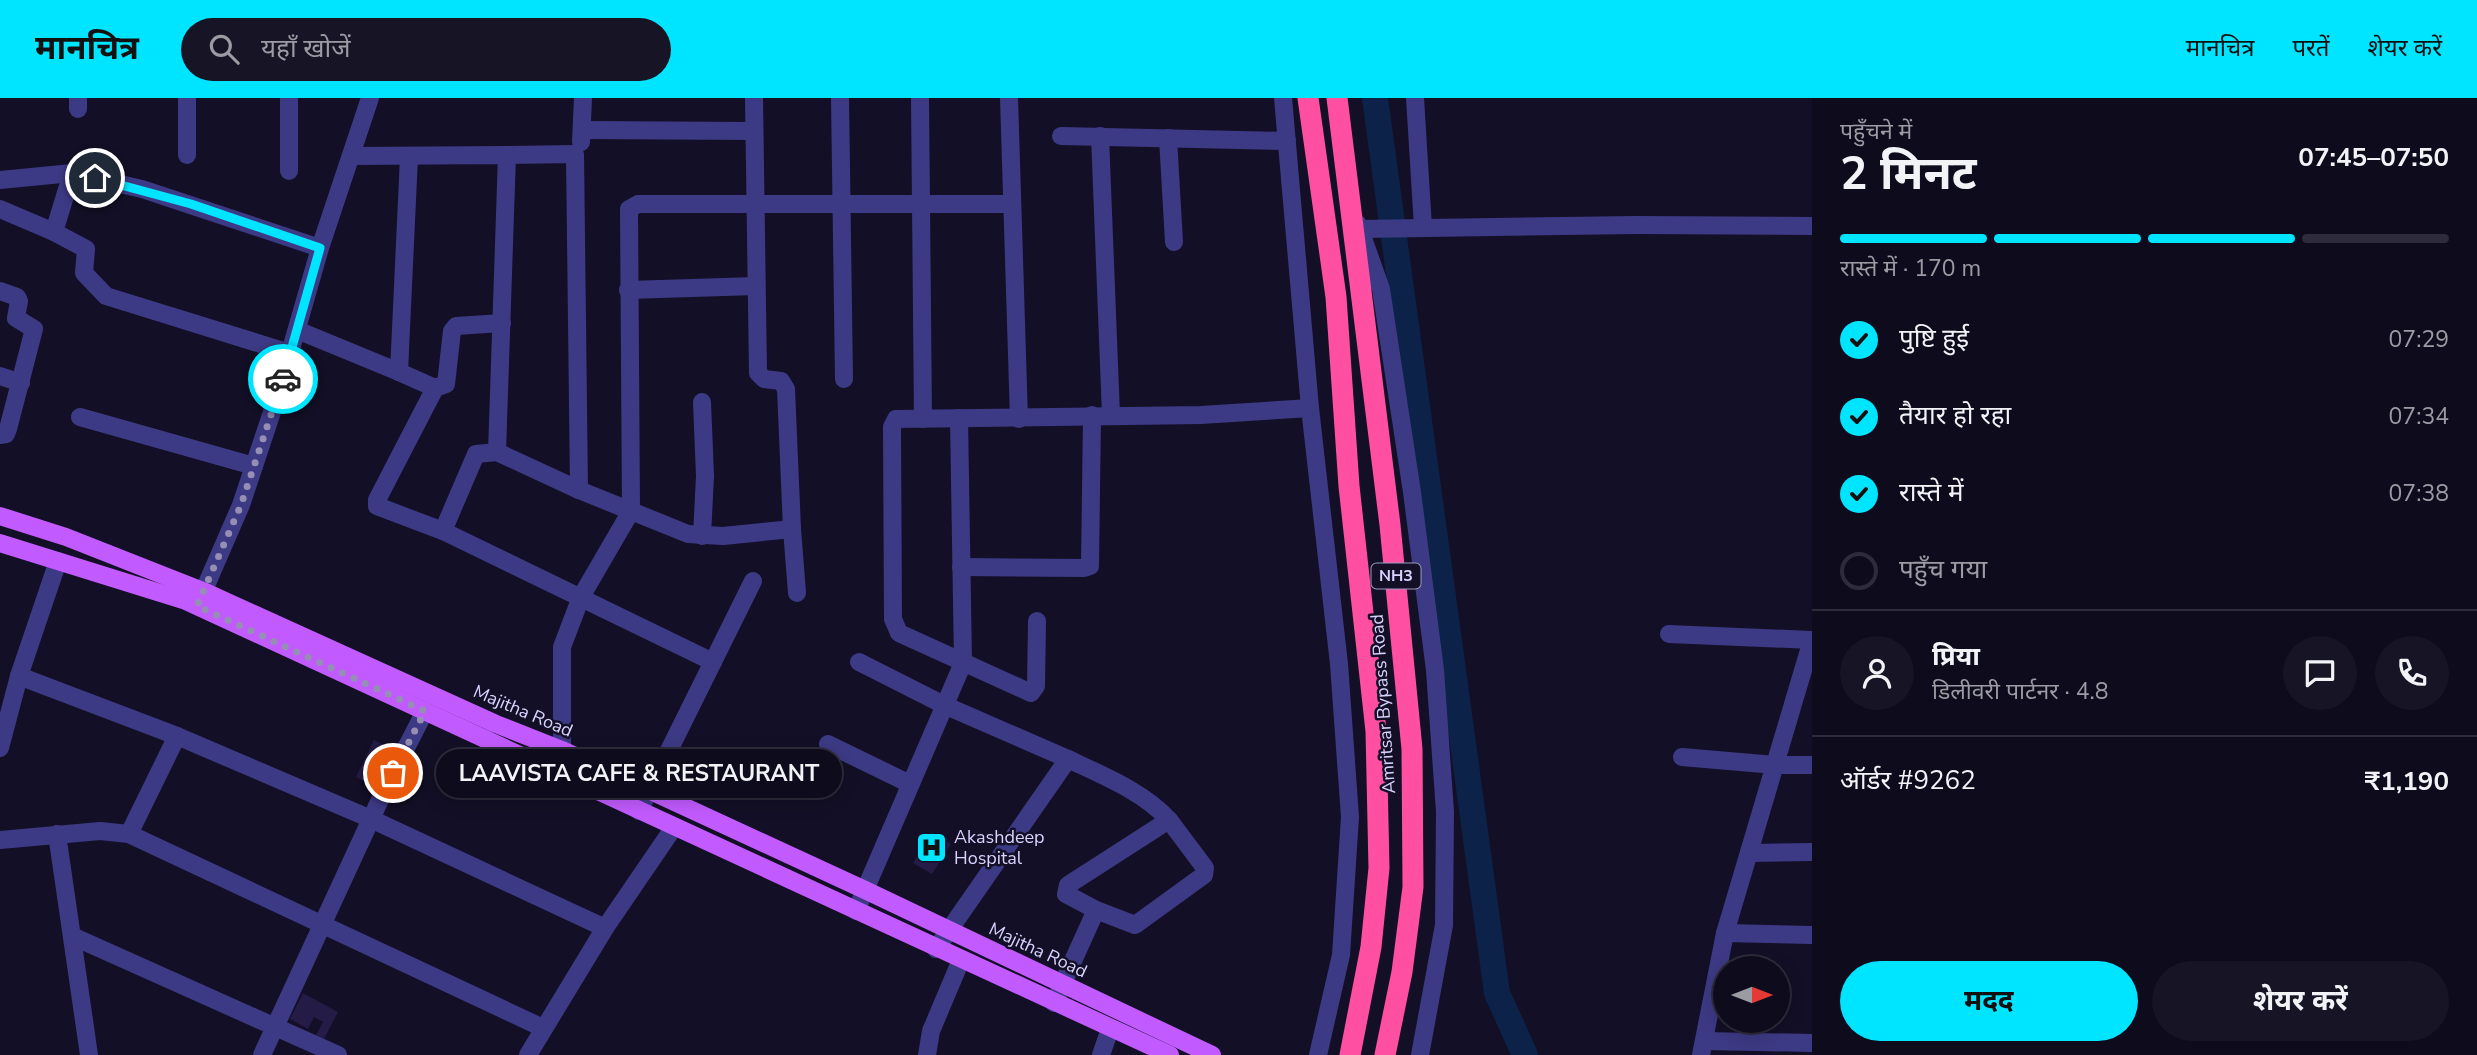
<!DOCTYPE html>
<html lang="hi">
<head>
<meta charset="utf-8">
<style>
	:root { --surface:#0e0b1c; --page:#171425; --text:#f1f3f6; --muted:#9b9ba3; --line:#2e2b3b; --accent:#00e5ff }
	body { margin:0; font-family:"Nunito Sans","Noto Sans Devanagari",sans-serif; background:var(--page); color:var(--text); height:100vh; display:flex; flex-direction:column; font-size:26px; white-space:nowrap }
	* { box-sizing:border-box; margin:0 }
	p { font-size:23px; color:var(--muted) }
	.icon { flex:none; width:38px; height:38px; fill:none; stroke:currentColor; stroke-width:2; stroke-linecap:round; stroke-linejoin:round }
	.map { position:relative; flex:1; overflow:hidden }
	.sheet { display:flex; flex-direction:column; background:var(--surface); width:665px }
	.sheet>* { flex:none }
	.needle { width:46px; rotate:90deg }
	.buttons { position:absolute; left:1713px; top:858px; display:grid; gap:14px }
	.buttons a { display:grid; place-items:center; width:77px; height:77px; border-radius:50%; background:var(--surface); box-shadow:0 4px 18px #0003,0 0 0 2px var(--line); font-size:35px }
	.pin { position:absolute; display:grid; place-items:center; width:60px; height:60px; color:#fff; margin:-30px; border:4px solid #fff; border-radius:50%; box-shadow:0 2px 7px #0007 }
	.courier { position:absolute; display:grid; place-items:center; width:70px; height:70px; margin:-35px; border:5px solid #00e5ff; border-radius:50%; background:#fff; color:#222; box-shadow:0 2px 9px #0007 }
	.bubble { position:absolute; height:49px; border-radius:24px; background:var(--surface); box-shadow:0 4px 18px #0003,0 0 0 2px var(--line); font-size:23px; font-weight:700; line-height:49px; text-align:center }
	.overview em { font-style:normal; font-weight:700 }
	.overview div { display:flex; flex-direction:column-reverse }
	.overview { display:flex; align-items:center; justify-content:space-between; height:119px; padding:0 28px }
	h1 { font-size:46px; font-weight:700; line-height:52px }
	.bar { display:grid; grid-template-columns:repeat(4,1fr); gap:10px 7px; align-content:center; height:84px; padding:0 28px }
	.bar i { height:9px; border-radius:5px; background:var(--line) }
	.bar .selected { background:var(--accent) }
	.bar p { grid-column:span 4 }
	.line { display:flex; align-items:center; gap:18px; padding:0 28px; border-top:2px solid var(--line) }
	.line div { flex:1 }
	.round { display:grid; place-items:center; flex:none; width:74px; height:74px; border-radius:37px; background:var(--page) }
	ol { padding:0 28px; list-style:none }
	li { display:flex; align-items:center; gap:21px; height:77px }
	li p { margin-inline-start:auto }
	li .icon { padding:7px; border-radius:50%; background:var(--accent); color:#111; stroke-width:4 }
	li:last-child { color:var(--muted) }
	li i { width:38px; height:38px; border:4px solid var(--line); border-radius:50% }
	.primary-button { display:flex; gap:14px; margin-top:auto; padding:14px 28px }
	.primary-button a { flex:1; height:80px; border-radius:42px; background:var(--accent); color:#111; font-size:28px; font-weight:700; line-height:80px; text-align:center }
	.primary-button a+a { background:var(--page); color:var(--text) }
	header { display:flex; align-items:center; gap:42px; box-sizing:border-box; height:98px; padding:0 35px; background:var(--accent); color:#111 }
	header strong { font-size:33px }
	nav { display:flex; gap:38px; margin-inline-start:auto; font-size:24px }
	.search { width:490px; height:63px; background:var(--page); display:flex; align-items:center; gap:18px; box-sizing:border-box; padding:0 24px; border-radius:38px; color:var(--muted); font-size:26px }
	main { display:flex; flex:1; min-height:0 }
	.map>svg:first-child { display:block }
</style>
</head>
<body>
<header>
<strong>मानचित्र</strong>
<div class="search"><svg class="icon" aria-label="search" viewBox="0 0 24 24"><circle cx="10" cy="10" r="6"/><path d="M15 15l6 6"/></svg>यहाँ खोजें</div>
<nav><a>मानचित्र</a><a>परतें</a><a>शेयर करें</a></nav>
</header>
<main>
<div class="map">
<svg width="1812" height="957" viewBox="0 0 1812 957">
	<rect width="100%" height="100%" fill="#130f26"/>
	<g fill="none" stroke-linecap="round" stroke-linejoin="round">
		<path stroke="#0c2248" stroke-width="26" d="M1375,0l122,895 28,62"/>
	</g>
	<g fill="#241b47">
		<path d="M374,642l28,14 -18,37 -28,-14z"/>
		<path d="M932,734l19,12 -19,30 -19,-11z"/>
		<path d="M303,895l35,19 -14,27 -8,-4 7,-13 -9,-5 -6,12 -18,-10z"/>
	</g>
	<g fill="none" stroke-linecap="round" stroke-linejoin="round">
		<g stroke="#3d3a85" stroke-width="18">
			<path d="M78,0v11"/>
			<path d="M754,0l4,275 6,6 17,2 5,8 6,140 5,64"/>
			<path d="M840,0l4,281"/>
			<path d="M920,0l3,321"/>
			<path d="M1009,0l10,321"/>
			<path d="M1283,0l27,310 29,256 11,153 -9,138 -23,100"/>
			<path d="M1415,0l8,129"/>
			<path d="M583,32l171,1"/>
			<path d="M1061,38l226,5"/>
			<path d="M1100,38l11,279"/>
			<path d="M1168,40l6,104"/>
			<path d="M581,44l2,-44"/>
			<path d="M187,57v-57"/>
			<path d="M507,57l68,-1 4,336"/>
			<path d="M352,58l155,-1 -10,297 82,38 109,44 35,2 69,-7"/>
			<path d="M409,59l-10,215 36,16"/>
			<path d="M289,73v-73"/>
			<path d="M72,75l-18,59 32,17 -2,24 22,23 184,57"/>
			<path d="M0,82l72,-7 70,16 178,59"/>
			<path d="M0,111l54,23"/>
			<path d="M1358,126l23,65 31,203 23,178 10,142 -1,113 -24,130"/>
			<path d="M1360,131l276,-4 176,1"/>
			<path d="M628,192l128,-4"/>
			<path d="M0,193l17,6 2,4 -3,17 18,11 -26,100 -2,5 -6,1"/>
			<path d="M297,232l102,42"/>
			<path d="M0,278l21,7"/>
			<path d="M702,304l3,74 -3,60"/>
			<path d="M80,319l174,49"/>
			<path d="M497,354l-21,2 -33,77 -66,-25v-6l58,-112 11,-4 6,-53 4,-5 46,-3"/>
			<path d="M443,433l270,131"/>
			<path d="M961,469l123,1 6,-2 2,-151"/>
			<path d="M198,506l43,-99 38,-114 41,-143 50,-150"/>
			<path d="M1037,523l-1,65 -5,7 -132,-60 -6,-14 -1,-192 4,-8 305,-4 109,-7"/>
			<path d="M1669,536l143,6"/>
			<path d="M859,564l85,43 124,54"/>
			<path d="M19,578l158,60 194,83 234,109"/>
			<path d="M828,646l82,40"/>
			<path d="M0,650l19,-72 39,-115"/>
			<path d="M562,652v-103l19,-50 50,-86 -2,-302 9,-5h374"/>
			<path d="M1682,659l93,8h37"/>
			<path d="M639,713l114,-230"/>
			<path d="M57,736l32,221"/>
			<path d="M129,736l48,-98"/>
			<path d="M0,742l100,-9 29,3 414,194"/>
			<path d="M1749,755l63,-1"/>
			<path d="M1096,812l39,15 69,-50 1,-7 -36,-48"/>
			<path d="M856,813l107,-248 -4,-245"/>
			<path d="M1725,835l87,2"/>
			<path d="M72,838l266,119"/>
			<path d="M936,851l132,-190c34,16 76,33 101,61l-101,65 -2,9 30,16 -42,93"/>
			<path d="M1704,943l108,2"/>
			<path d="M262,957l122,-264 41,-80"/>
			<path d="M528,957l77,-127 69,-101"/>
			<path d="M927,957l4,-24 30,-71"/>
			<path d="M1101,957l9,-26"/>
			<path d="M1701,957l24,-122 87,-293"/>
		</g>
		<g stroke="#c25bff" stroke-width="18">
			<path d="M0,418l66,21 137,54 293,133 66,26 303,140 347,165"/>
			<path d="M0,445l186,58 984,454"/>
		</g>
		<g stroke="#ff4fa3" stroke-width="21">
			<path d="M1308,0l28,199 13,189 27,245 3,137 -8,79 -21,108"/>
			<path d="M1337,0l53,427 22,224 1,138 -11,85 -17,83"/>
		</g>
	</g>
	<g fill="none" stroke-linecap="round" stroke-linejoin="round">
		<path stroke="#948fb3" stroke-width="7" stroke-dasharray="0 12.6" d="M283,281l-42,126 -44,101 228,105 -32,62"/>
		<path stroke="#00e5ff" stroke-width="9" d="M95,80l96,26 129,44 -37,131"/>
	</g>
	<defs>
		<symbol id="hospital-square" viewBox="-11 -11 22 22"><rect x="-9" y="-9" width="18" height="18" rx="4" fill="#00e5ff" stroke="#130f26"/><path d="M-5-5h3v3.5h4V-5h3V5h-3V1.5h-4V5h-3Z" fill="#111"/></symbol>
	</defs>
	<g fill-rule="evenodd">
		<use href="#hospital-square" x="914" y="732" width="35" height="35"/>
	</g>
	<g text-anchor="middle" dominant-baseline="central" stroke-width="5" stroke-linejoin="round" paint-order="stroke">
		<rect fill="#130f26" stroke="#9e99be" stroke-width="2" x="1371.5" y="465.5" width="49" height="25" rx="5"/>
		<g font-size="16" font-weight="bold" fill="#d9d4ff">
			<text x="1396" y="478">NH3</text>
		</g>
		<g font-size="18" fill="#d9d4ff" stroke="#130f26">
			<text transform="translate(1383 606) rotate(-94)">Amritsar Bypass Road</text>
			<text transform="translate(523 613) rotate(23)">Majitha Road</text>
			<text transform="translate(1038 852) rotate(25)">Majitha Road</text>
		</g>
		<g font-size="18" fill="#d9d4ff" stroke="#130f26" text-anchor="start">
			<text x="954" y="739">Akashdeep<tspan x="954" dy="21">Hospital</tspan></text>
		</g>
	</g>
</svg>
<div class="buttons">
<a><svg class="needle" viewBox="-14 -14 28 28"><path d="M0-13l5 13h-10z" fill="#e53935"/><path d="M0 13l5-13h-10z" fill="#9b9ba3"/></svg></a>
</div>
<div class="pin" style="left:393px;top:675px;background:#ea580c"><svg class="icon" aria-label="bag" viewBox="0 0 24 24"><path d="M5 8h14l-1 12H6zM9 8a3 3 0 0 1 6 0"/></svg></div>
<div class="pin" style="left:95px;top:80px;background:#1f2937"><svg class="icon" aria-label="home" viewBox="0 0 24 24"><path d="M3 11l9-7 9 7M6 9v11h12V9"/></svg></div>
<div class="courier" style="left:283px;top:281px"><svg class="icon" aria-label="car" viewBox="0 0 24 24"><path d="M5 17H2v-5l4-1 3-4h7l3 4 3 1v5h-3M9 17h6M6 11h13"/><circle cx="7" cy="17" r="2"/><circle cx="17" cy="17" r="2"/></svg></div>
<div class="bubble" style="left:436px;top:651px;width:406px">LAAVISTA CAFE &amp; RESTAURANT</div>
</div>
<section class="sheet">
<div class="overview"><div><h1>2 मिनट</h1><p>पहुँचने में</p></div><em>07:45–07:50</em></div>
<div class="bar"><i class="selected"></i><i class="selected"></i><i class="selected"></i><i></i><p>रास्ते में · 170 m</p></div>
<ol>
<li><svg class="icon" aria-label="check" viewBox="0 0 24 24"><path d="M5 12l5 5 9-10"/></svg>पुष्टि हुई<p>07:29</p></li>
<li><svg class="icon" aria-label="check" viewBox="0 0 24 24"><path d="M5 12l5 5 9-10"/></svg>तैयार हो रहा<p>07:34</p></li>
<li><svg class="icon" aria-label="check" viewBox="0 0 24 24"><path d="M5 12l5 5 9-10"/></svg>रास्ते में<p>07:38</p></li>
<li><i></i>पहुँच गया</li>
</ol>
<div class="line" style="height:126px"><a class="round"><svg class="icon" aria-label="person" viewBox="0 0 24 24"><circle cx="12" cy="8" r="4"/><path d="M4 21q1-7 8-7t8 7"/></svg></a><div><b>प्रिया</b><p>डिलीवरी पार्टनर · 4.8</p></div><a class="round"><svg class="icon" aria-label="chat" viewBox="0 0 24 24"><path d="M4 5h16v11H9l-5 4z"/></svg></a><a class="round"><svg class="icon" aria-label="phone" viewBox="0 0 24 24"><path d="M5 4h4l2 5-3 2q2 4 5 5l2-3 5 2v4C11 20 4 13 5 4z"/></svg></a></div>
<div class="line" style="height:91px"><div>ऑर्डर #9262</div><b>₹1,190</b></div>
<div class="primary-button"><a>मदद</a><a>शेयर करें</a></div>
</section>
</main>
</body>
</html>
